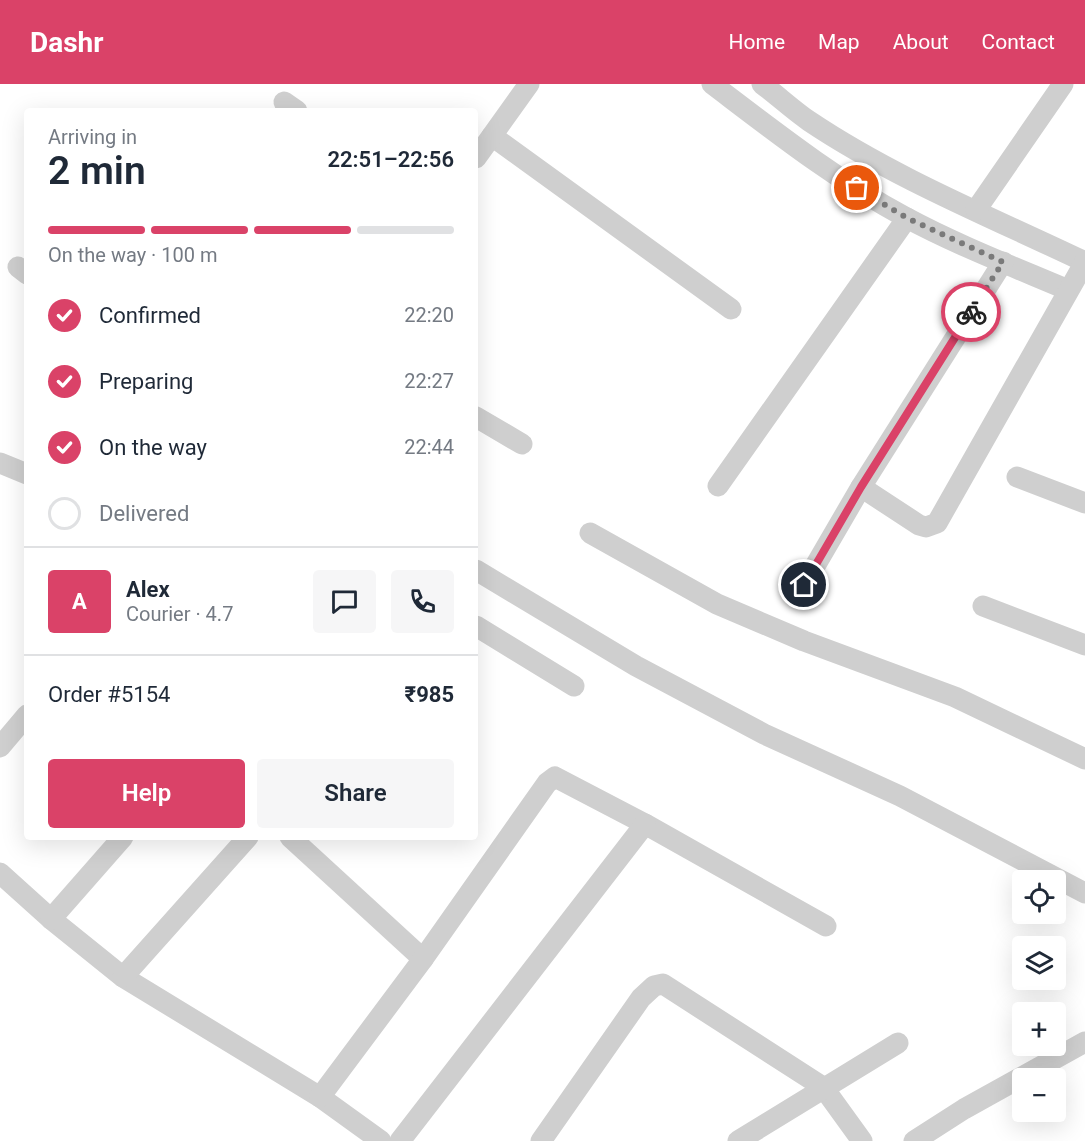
<!DOCTYPE html>
<html lang="en">
<head>
<meta charset="utf-8">
<style>
	:root { --surface:#fff; --page:#f6f6f7; --text:#1f2937; --muted:#747a83; --line:#e0e1e3; --accent:#da4268 }
	body { margin:0; font-family:Roboto,sans-serif; background:var(--page); color:var(--text); height:100vh; display:flex; flex-direction:column; font-size:22px; white-space:nowrap }
	* { box-sizing:border-box; margin:0 }
	p { font-size:20px; color:var(--muted) }
	.icon { flex:none; width:33px; height:33px; fill:none; stroke:currentColor; stroke-width:2; stroke-linecap:round; stroke-linejoin:round }
	.map { position:relative; flex:1; overflow:hidden }
	.panel { position:absolute; left:24px; top:24px; width:454px; height:732px; display:flex; flex-direction:column; background:var(--surface); border-radius:6px; box-shadow:0 6px 24px #0002 }
	.panel>* { flex:none }
	.controls { position:absolute; left:1012px; top:786px; display:grid; gap:12px }
	.controls a { display:grid; place-items:center; width:54px; height:54px; border-radius:6px; background:var(--surface); box-shadow:0 6px 24px #0002; font-size:30px }
	.pin { position:absolute; display:grid; place-items:center; width:51px; height:51px; color:#fff; margin:-26px; border:3px solid #fff; border-radius:50%; box-shadow:0 2px 6px #0007 }
	.courier { position:absolute; display:grid; place-items:center; width:60px; height:60px; margin:-30px; border:4px solid #da4268; border-radius:50%; background:#fff; color:#222; box-shadow:0 2px 8px #0007 }
	.head em { font-style:normal; font-weight:600 }
	.head div { display:flex; flex-direction:column-reverse }
	.head { display:flex; align-items:center; justify-content:space-between; height:102px; padding:0 24px }
	h1 { font-size:39px; font-weight:600; line-height:45px }
	.bar { display:grid; grid-template-columns:repeat(4,1fr); gap:9px 6px; align-content:center; height:72px; padding:0 24px }
	.bar i { height:8px; border-radius:4px; background:var(--line) }
	.bar .selected { background:var(--accent) }
	.bar p { grid-column:span 4 }
	.line { display:flex; align-items:center; gap:15px; padding:0 24px; border-top:2px solid var(--line) }
	.line div { flex:1 }
	.round { display:grid; place-items:center; flex:none; width:63px; height:63px; border-radius:6px; background:var(--page) }
	ol { padding:0 24px; list-style:none }
	li { display:flex; align-items:center; gap:18px; height:66px }
	li p { margin-inline-start:auto }
	li .icon { padding:6px; border-radius:50%; background:var(--accent); color:#fff; stroke-width:4 }
	li:last-child { color:var(--muted) }
	li i { width:33px; height:33px; border:3px solid var(--line); border-radius:50% }
	.action { display:flex; gap:12px; margin-top:auto; padding:12px 24px }
	.action a { flex:1; height:69px; border-radius:6px; background:var(--accent); color:#fff; font-size:24px; font-weight:600; line-height:69px; text-align:center }
	.action a+a { background:var(--page); color:var(--text) }
	header { display:flex; align-items:center; gap:36px; box-sizing:border-box; height:84px; padding:0 30px; background:var(--accent); color:#fff }
	header strong { font-size:28px }
	nav { display:flex; gap:33px; margin-inline-start:auto; font-size:21px }
	.map>svg:first-child { display:block }
</style>
</head>
<body>
<header>
<strong>Dashr</strong>
<nav><a>Home</a><a>Map</a><a>About</a><a>Contact</a></nav>
</header>
<div class="map">
<svg width="1085" height="1057" viewBox="0 0 1085 1057">
	<rect width="100%" height="100%" fill="#fff"/>
	<g fill="none" stroke-linecap="round" stroke-linejoin="round">
		<g stroke="#cfcfcf" stroke-width="21">
			<path d="M712,0c62,47 124,96 193,133 52,28 109,50 163,73"/>
			<path d="M762,0c16,12 31,26 47,37 85,57 184,97 276,141"/>
			<path d="M284,18l13,9"/>
			<path d="M492,52l239,173"/>
			<path d="M476,74l53,-74"/>
			<path d="M976,126l87,-126"/>
			<path d="M18,183l9,7"/>
			<path d="M476,333l46,27"/>
			<path d="M0,379l27,11"/>
			<path d="M1017,393l68,26"/>
			<path d="M718,402l189,-268"/>
			<path d="M861,403l58,38 7,2 11,-4 148,-261"/>
			<path d="M590,449l127,71 87,37 151,56 130,62"/>
			<path d="M476,486l160,96 128,68 136,62 185,97"/>
			<path d="M804,501l57,-98 142,-225"/>
			<path d="M983,522l102,39"/>
			<path d="M476,542l98,60"/>
			<path d="M0,663l27,-32"/>
			<path d="M290,753l133,122"/>
			<path d="M0,789l51,46 72,58 197,120 61,44"/>
			<path d="M51,835l72,-82"/>
			<path d="M123,893l125,-140"/>
			<path d="M320,1013l103,-138 124,-176 8,-6 90,47 181,102"/>
			<path d="M400,1057l245,-317"/>
			<path d="M541,1057l100,-143 13,-12 9,-2 160,103 39,54"/>
			<path d="M738,1057l160,-98"/>
			<path d="M914,1057l50,-32 121,-67"/>
		</g>
	</g>
	<g fill="none" stroke-linecap="round" stroke-linejoin="round">
		<path stroke="#7a7a7a" stroke-width="6" stroke-dasharray="0 10.8" d="M857,104l50,30 96,44 -32,50"/>
		<path stroke="#da4268" stroke-width="8" d="M804,501l57,-98 110,-175"/>
	</g>
</svg>
<div class="controls">
<a><svg class="icon" aria-label="locate" viewBox="0 0 24 24"><circle cx="12" cy="12" r="6"/><path d="M12 2v4M12 18v4M2 12h4M18 12h4"/></svg></a>
<a><svg class="icon" aria-label="layers" viewBox="0 0 24 24"><path d="M12 4l9 5-9 5-9-5zM3 14l9 5 9-5"/></svg></a>
<a>+</a>
<a>−</a>
</div>
<div class="pin" style="left:857px;top:104px;background:#ea580c"><svg class="icon" aria-label="bag" viewBox="0 0 24 24"><path d="M5 8h14l-1 12H6zM9 8a3 3 0 0 1 6 0"/></svg></div>
<div class="pin" style="left:804px;top:501px;background:#1f2937"><svg class="icon" aria-label="home" viewBox="0 0 24 24"><path d="M3 11l9-7 9 7M6 9v11h12V9"/></svg></div>
<div class="courier" style="left:971px;top:228px"><svg class="icon" aria-label="bike" viewBox="0 0 24 24"><circle cx="6" cy="16" r="4"/><circle cx="18" cy="16" r="4"/><path d="M6 16l4-8h5l3 8M10 8l3 8H6M13 5h3"/></svg></div>
<section class="panel">
<div class="head"><div><h1>2 min</h1><p>Arriving in</p></div><em>22:51–22:56</em></div>
<div class="bar"><i class="selected"></i><i class="selected"></i><i class="selected"></i><i></i><p>On the way · 100 m</p></div>
<ol>
<li><svg class="icon" aria-label="check" viewBox="0 0 24 24"><path d="M5 12l5 5 9-10"/></svg>Confirmed<p>22:20</p></li>
<li><svg class="icon" aria-label="check" viewBox="0 0 24 24"><path d="M5 12l5 5 9-10"/></svg>Preparing<p>22:27</p></li>
<li><svg class="icon" aria-label="check" viewBox="0 0 24 24"><path d="M5 12l5 5 9-10"/></svg>On the way<p>22:44</p></li>
<li><i></i>Delivered</li>
</ol>
<div class="line" style="height:108px"><b class="round" style="background:var(--accent);color:#fff">A</b><div><b>Alex</b><p>Courier · 4.7</p></div><a class="round"><svg class="icon" aria-label="chat" viewBox="0 0 24 24"><path d="M4 5h16v11H9l-5 4z"/></svg></a><a class="round"><svg class="icon" aria-label="phone" viewBox="0 0 24 24"><path d="M5 4h4l2 5-3 2q2 4 5 5l2-3 5 2v4C11 20 4 13 5 4z"/></svg></a></div>
<div class="line" style="height:78px"><div>Order #5154</div><b>₹985</b></div>
<div class="action"><a>Help</a><a>Share</a></div>
</section>
</div>
</body>
</html>
